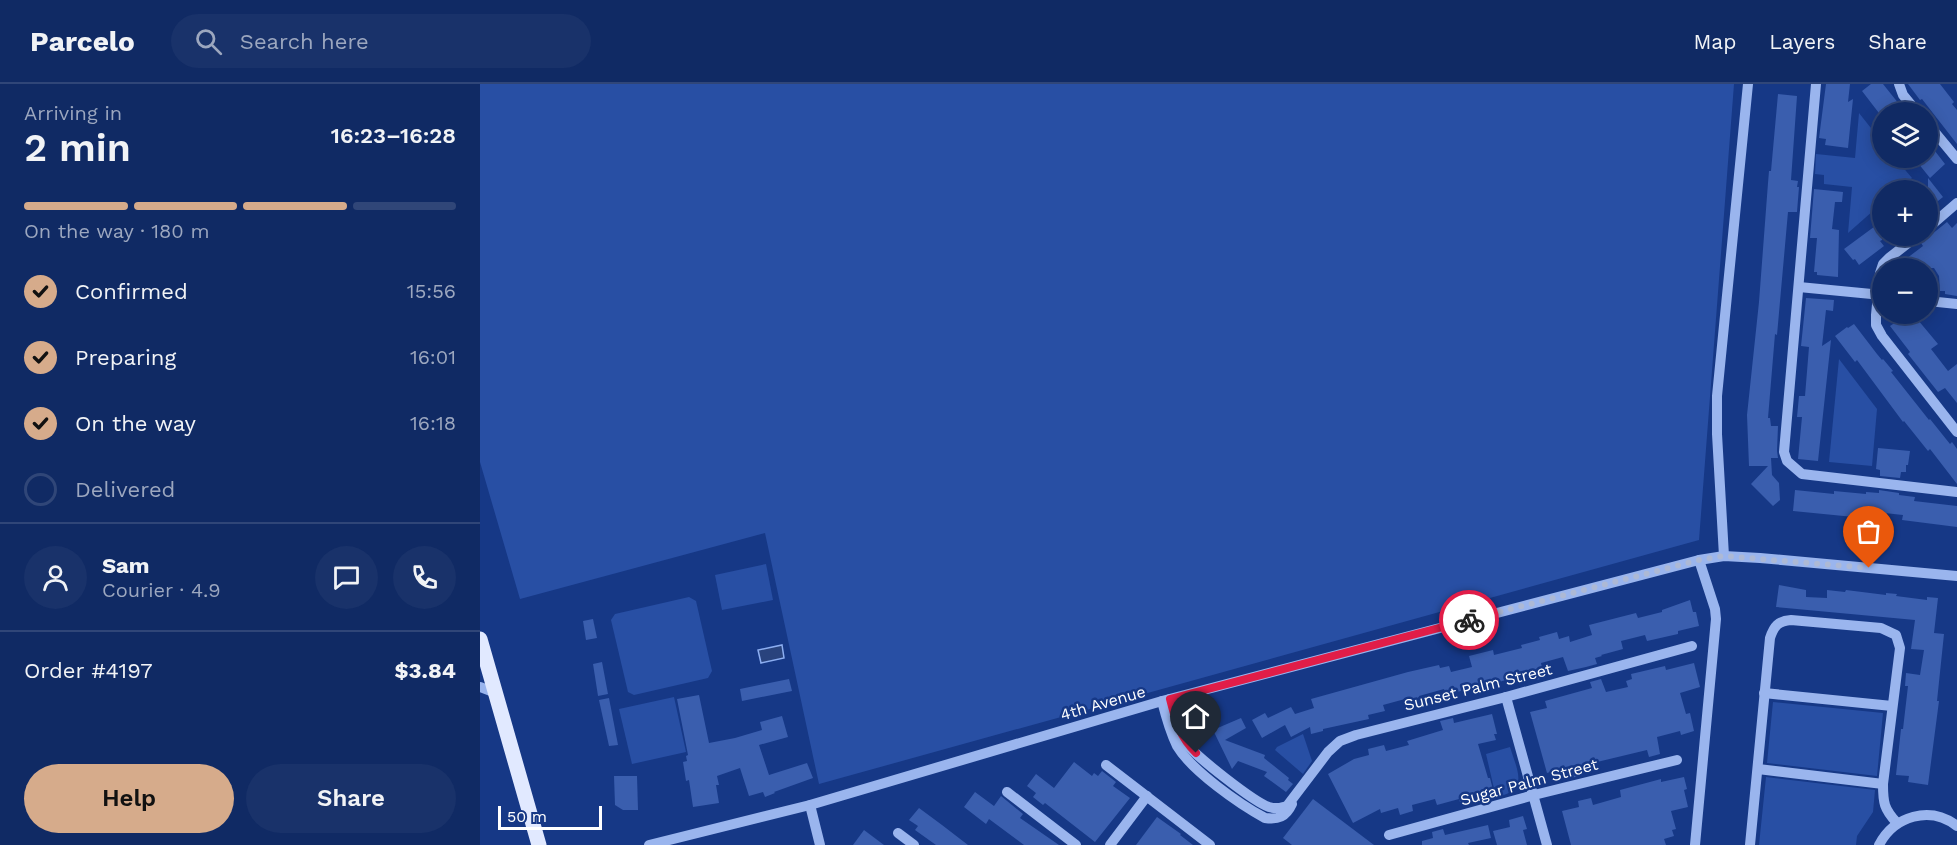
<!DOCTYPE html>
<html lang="en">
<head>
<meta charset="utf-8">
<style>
	:root { --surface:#102a64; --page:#19326a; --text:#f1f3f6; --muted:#9ca7bf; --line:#304678; --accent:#d6ab8b }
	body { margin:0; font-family:"Work Sans",sans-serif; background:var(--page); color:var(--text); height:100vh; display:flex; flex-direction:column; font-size:22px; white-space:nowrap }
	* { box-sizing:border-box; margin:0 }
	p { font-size:20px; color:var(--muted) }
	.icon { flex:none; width:33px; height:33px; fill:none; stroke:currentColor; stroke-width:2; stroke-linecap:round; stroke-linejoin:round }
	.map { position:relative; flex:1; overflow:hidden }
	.sheet { display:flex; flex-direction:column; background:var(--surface); width:480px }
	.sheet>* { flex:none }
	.fabs { position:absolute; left:1392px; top:18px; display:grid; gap:12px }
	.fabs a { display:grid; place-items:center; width:66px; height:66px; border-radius:50%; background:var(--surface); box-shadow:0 3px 15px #0003,0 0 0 2px var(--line); font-size:30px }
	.scale { position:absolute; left:18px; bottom:15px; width:104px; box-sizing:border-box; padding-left:6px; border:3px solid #fff; border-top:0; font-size:16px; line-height:21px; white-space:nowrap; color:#fff; -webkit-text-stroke:4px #163886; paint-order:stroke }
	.pin { position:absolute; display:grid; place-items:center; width:51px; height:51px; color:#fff; margin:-62px -26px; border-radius:50% 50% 50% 0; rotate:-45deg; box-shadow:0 0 6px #0007 }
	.pin .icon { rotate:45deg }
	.courier { position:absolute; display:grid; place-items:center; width:60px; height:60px; margin:-30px; border:4px solid #e11d48; border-radius:50%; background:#fff; color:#222; box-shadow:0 2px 8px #0007 }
	.headline em { font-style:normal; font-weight:600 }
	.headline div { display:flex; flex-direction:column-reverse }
	.headline { display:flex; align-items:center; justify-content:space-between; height:102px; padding:0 24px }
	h1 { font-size:39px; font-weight:600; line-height:45px }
	.bar { display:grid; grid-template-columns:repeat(4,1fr); gap:9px 6px; align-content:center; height:72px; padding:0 24px }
	.bar i { height:8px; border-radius:4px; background:var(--line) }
	.bar .selected { background:var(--accent) }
	.bar p { grid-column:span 4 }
	.line { display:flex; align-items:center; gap:15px; padding:0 24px; border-top:2px solid var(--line) }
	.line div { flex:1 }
	.round { display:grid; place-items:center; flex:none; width:63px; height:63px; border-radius:32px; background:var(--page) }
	ol { padding:0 24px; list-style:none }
	li { display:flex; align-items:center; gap:18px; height:66px }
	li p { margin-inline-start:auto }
	li .icon { padding:6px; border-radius:50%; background:var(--accent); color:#111; stroke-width:4 }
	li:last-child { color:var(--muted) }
	li i { width:33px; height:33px; border:3px solid var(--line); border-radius:50% }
	.cta { display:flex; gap:12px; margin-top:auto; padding:12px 24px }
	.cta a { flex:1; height:69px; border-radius:36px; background:var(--accent); color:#111; font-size:24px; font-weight:600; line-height:69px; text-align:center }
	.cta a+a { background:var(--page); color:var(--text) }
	header { display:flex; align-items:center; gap:36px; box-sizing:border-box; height:84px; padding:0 30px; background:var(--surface); border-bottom:2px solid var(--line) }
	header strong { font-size:28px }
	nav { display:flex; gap:33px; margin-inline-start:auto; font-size:21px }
	.search { width:420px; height:54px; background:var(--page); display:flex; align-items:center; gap:15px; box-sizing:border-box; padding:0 21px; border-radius:33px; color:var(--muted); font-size:22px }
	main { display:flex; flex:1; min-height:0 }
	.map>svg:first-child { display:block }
</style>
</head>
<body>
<header>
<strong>Parcelo</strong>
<div class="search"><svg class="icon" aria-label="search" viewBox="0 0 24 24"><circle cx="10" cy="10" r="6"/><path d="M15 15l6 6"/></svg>Search here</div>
<nav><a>Map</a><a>Layers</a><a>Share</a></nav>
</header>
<main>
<section class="sheet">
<div class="headline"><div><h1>2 min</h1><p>Arriving in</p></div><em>16:23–16:28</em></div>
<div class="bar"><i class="selected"></i><i class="selected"></i><i class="selected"></i><i></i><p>On the way · 180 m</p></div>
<ol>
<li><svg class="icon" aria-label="check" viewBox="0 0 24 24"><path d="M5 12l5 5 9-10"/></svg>Confirmed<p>15:56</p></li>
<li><svg class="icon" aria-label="check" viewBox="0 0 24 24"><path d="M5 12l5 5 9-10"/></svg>Preparing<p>16:01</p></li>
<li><svg class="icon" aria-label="check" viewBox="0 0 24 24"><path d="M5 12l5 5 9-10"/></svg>On the way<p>16:18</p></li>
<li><i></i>Delivered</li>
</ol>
<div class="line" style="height:108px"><a class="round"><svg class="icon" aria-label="person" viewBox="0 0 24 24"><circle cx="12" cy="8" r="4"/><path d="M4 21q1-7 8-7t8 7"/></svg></a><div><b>Sam</b><p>Courier · 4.9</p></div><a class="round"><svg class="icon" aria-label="chat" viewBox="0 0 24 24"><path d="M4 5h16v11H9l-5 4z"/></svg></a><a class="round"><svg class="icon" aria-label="phone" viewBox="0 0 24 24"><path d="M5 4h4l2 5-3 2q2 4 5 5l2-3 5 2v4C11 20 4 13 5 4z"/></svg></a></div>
<div class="line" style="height:78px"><div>Order #4197</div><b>$3.84</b></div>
<div class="cta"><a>Help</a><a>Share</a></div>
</section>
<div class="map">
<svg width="1477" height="761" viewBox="0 0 1477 761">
	<rect width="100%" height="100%" fill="#163886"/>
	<g fill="#284fa4">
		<path d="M0,0h1254l-35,456 -880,244 -54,-251 -245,66 -40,-137z"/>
		<path d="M1379,29l23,29v16h13l17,20 -15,12h-15v13l-34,30 4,-46 -28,-3v-9l-9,-1 1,-20 39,4z"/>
		<path d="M1359,275l38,50 -5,57 -43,-4z"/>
		<path d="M286,480l7,36 -51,10 -7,-35z"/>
		<path d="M209,513l7,4 16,70 -4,7 -74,17 -6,-3 -17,-72 4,-6z"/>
		<path d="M194,613l12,55 -54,12 -13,-55z"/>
		<path d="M1293,618l110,11 -6,63 -110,-13z"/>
		<path d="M823,650l9,27 -9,13 -28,-24 2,-3z"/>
		<path d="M1030,663c7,23 20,44 -14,50l-10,-43z"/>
		<path d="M1286,693l109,13 -2,22 -16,24 -1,9h-97z"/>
	</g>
	<path fill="#29437d" stroke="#8caef1" stroke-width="1.5" d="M302,561l2,13 -23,5 -3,-13z"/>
	<g fill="#3a5eae">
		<path d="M1346,0h24l-2,18 5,-3 -5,49 -23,-3 1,-6 -7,-1z"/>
		<path d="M1391,0h12l16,20 -4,2 5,6h-18v5l-20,-26z"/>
		<path d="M1428,0h32l14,18 -2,2 5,6v34l-35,-45 -2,1z"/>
		<path d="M1298,10l19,2 -6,84 7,1 -1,6h2l-2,25h-9l-11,123 -2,-1 -7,84h2l1,8h7l-1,25 1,7h-7l1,17 7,8 1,17 -7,6 -22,-22 17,-18h-19l-2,-51 12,-113 9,-119 1,-12h2z"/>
		<path d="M1448,58l17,22 -15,14 -16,-20h14z"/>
		<path d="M1448,94l15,19 -15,12z"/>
		<path d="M1334,105l29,3 -1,10h-7l-3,27 7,1 -1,47 -21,-2v-3h-3l3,-34h-7z"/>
		<path d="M1402,137v19l-2,1 4,5 -25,19 -4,-6 -2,1 -9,-11z"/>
		<path d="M1467,138l5,6 5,-5v73l-12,-2v-3h-5l-1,-15 -5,-8h-40l29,-22 -2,-3z"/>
		<path d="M1326,214l28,2 -1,11 -7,-1 -4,36 9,-6 -13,121 -20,-2 4,-42h-5l2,-21h6l4,-49 -8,-1z"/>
		<path d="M1409,230h24l25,30 -7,5 17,22 9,-7v39l-12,-15 -7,4 -30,-38 2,-2 -20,-26 6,-4z"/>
		<path d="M1374,240l23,30 5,6 1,-1 10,12 -2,1 38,48 1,-1 20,25 2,-2 5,7v35l-27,-35 -2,2 -24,-30 -1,1 -46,-62 -2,2 -20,-26 12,-9 1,1z"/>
		<path d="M1398,364l32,3 -2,14h-2v7h-5l-1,6 -20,-2v-6l-4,-1z"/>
		<path d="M1315,406l39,4v-3l32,3v-2l13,1v-3l20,3v2l16,2 -1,4 43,5v21l-55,-7 1,-5 -28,-3 -1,7 -81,-8z"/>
		<path d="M1299,501l27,5v7l21,1v-8l18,2 1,-2 40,5v-2l11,1 -1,2 31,4v-3l11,1 -4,35 10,1 -7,67h2l-11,84 -20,-3 1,-6 -13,-1 5,-46h2l5,-43h-3l1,-13 14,2 4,-25 -13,-1 4,-29 -139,-13z"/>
		<path d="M1210,516l3,12h3l3,14 -21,5v3l-31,7 -2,-6 -24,6 2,8 -22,6 1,1 -7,2 2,6 -11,3 -18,4 -5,-14 -22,6 3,15 -12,3 -1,-5 -21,5 -1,-2 -40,12 -1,-2 -22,6 -2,-6 -25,7 2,6 -15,4 -1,-7 -22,6 2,6 -17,4 1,4 -46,10v2l-12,3 -1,-7 -19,10 -6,-12 -23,13 -10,-18 13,-7 3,5 23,-11 4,7 19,-6 -3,-9 97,-27 31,-7 1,3 9,-2 2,6 21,-5 -3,-11 24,-6 1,5 28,-7 -1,-3 19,-5 -1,-3 18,-5 2,7 10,-3 1,6 22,-7 -3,-10 47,-12 2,5 24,-6v-2z"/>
		<path d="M113,535l4,19 -11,2 -3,-19z"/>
		<path d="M122,578l6,32 -10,2 -5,-32z"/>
		<path d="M1214,579l6,24 -20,6 6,21 4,-1 4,18 -13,4 -1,-4 -23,6 3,17 -11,3 -2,-7 -50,12v1l-16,4 2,8 -12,3 -2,-5 -18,4 -1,-5 -3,1 -17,-61 17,-4 -2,-7 47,-13 -2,-6 11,-3 5,13 22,-5 -2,-6 6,-2 -1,-5 34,-8 1,4z"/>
		<path d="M309,595l3,12 -50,10 -2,-12z"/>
		<path d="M219,611l10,48 26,-5 27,-8 -2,-8 22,-6 6,21 -29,8 10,30 38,-12 6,15 -39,14 1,1 -10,4 -2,-5 -14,4 -9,-28 -23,8 2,9h-3l3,18 -26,4 -4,-27 -3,1 -3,-19 4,-1 -1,-5 2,-1 -11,-56z"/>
		<path d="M129,614l9,47 -9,1 -10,-46z"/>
		<path d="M1012,630l5,20h-3l2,6 -18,4 10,34h2l3,12 -22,6 1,3 -12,3 -1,-3 -22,6 -2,-6 -23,6 1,6 -13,4 -2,-7 -17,5 -1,-4 -27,14 -25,-49 26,-15 15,-4 -1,-6 16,-4 2,6 23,-6 -2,-4 36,-11 -3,-9 13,-3 1,5z"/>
		<path d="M761,634l5,10 -21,12 40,15 -1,3 25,20 -1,2 5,4 -7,8 -22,-16 3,-4 -29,-11 -6,8 -19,-39z"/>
		<path d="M594,678l18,14 2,-3 4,3 4,-5 14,11 -3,4 17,12 -35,44 -50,-39 -2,2 -10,-8 3,-4 -9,-7 9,-12 18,14z"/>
		<path d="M134,692h23l1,34h-15l-8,-5z"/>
		<path d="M1204,693l3,12 -3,1 4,17 -17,4 5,18 -4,1 2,6 -10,3 2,6h-95l-9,-34 17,-4 -1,-6 13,-3 2,7 28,-8 -1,-7 41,-11v3z"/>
		<path d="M495,708l19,14 7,-10 22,18 -3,4 39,27h-35l-35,-26 -3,5 -22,-17z"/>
		<path d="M833,715l61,46h-82l-9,-7z"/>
		<path d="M439,724l23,17 26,20h-32l-21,-15 3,-4 -9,-6z"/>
		<path d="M1043,732l4,13 -4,1 4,15h-30l-4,-14 17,-4 -1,-7z"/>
		<path d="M677,733l24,17 -1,1 13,10h-57z"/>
		<path d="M1008,741l3,13 -23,5 1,2h-47v-4l11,-3 -1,-6 11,-3 2,6z"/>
		<path d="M384,746l20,15h-31z"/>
	</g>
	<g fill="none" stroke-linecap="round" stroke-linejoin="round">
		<g stroke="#9ab5ee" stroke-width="10">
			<path d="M1336,0l-32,368 3,9 15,13 155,18"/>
			<path d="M1419,0l4,11 14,17"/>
			<path d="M1448,40l29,35"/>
			<path d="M1448,144l29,-25"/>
			<path d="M1437,152l-28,22 -6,6 -3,9 -4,42v10l6,11 75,96"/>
			<path d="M1319,203l83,8"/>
			<path d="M1448,217l29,3"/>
			<path d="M1244,472l-7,-122v-38l31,-312"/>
			<path d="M0,603l16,6"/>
			<path d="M1284,609l128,13"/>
			<path d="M1026,613l41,148"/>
			<path d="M690,615c3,14 6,31 15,43 10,14 69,60 84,65 7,2 11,1 18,-1l41,-54 12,-11 16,-6 150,-38 186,-51"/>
			<path d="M682,617c4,16 8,30 15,45 15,25 62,58 88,72 13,2 21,-1 27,-14"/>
			<path d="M626,681l104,80"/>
			<path d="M1278,685l125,15c0,19 1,25 14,39"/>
			<path d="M527,708l69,53"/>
			<path d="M330,721l10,40"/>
			<path d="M418,749l16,12"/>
			<path d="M909,751l145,-40 143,-35"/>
			<path d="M169,761l161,-40 352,-104 537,-141 25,-4 36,2 197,18"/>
			<path d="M630,761l37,-49"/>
			<path d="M1215,761l21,-226 -1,-10 -16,-49"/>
			<path d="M1270,761l20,-207c4,-12 8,-17 21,-18l90,8 15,7 4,13 -17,136"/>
			<path d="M1399,761c15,-29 51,-40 78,-19"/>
		</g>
		<path stroke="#e1e9ff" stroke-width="15" d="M0,555l59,206"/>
	</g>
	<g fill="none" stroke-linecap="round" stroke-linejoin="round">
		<path stroke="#adb9d5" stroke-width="6" stroke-dasharray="0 10.8" d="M989,536l230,-60 25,-4 145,12"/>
		<path stroke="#e11d48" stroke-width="8" d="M716,669c-17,-17 -20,-31 -26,-54l299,-79"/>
	</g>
	<g text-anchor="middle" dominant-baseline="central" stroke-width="5" stroke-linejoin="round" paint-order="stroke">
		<g font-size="16" fill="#fff" stroke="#163886">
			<text transform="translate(998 603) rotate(-14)">Sunset Palm Street</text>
			<text transform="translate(623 619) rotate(-16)">4th Avenue</text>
			<text transform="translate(1049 698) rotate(-15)">Sugar Palm Street</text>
		</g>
	</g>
</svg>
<div class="fabs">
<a><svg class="icon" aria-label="layers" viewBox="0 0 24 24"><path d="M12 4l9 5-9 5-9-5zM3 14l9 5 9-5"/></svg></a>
<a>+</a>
<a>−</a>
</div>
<div class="scale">50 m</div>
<div class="pin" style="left:1389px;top:484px;background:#ea580c"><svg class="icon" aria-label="bag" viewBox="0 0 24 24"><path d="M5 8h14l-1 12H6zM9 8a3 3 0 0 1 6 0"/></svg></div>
<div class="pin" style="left:716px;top:669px;background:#1f2937"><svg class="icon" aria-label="home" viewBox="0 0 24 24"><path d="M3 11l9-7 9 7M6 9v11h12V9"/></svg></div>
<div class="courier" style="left:989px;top:536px"><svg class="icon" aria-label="bike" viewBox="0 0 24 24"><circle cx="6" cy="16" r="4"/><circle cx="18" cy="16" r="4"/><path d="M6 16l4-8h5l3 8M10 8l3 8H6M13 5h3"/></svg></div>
</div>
</main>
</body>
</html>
